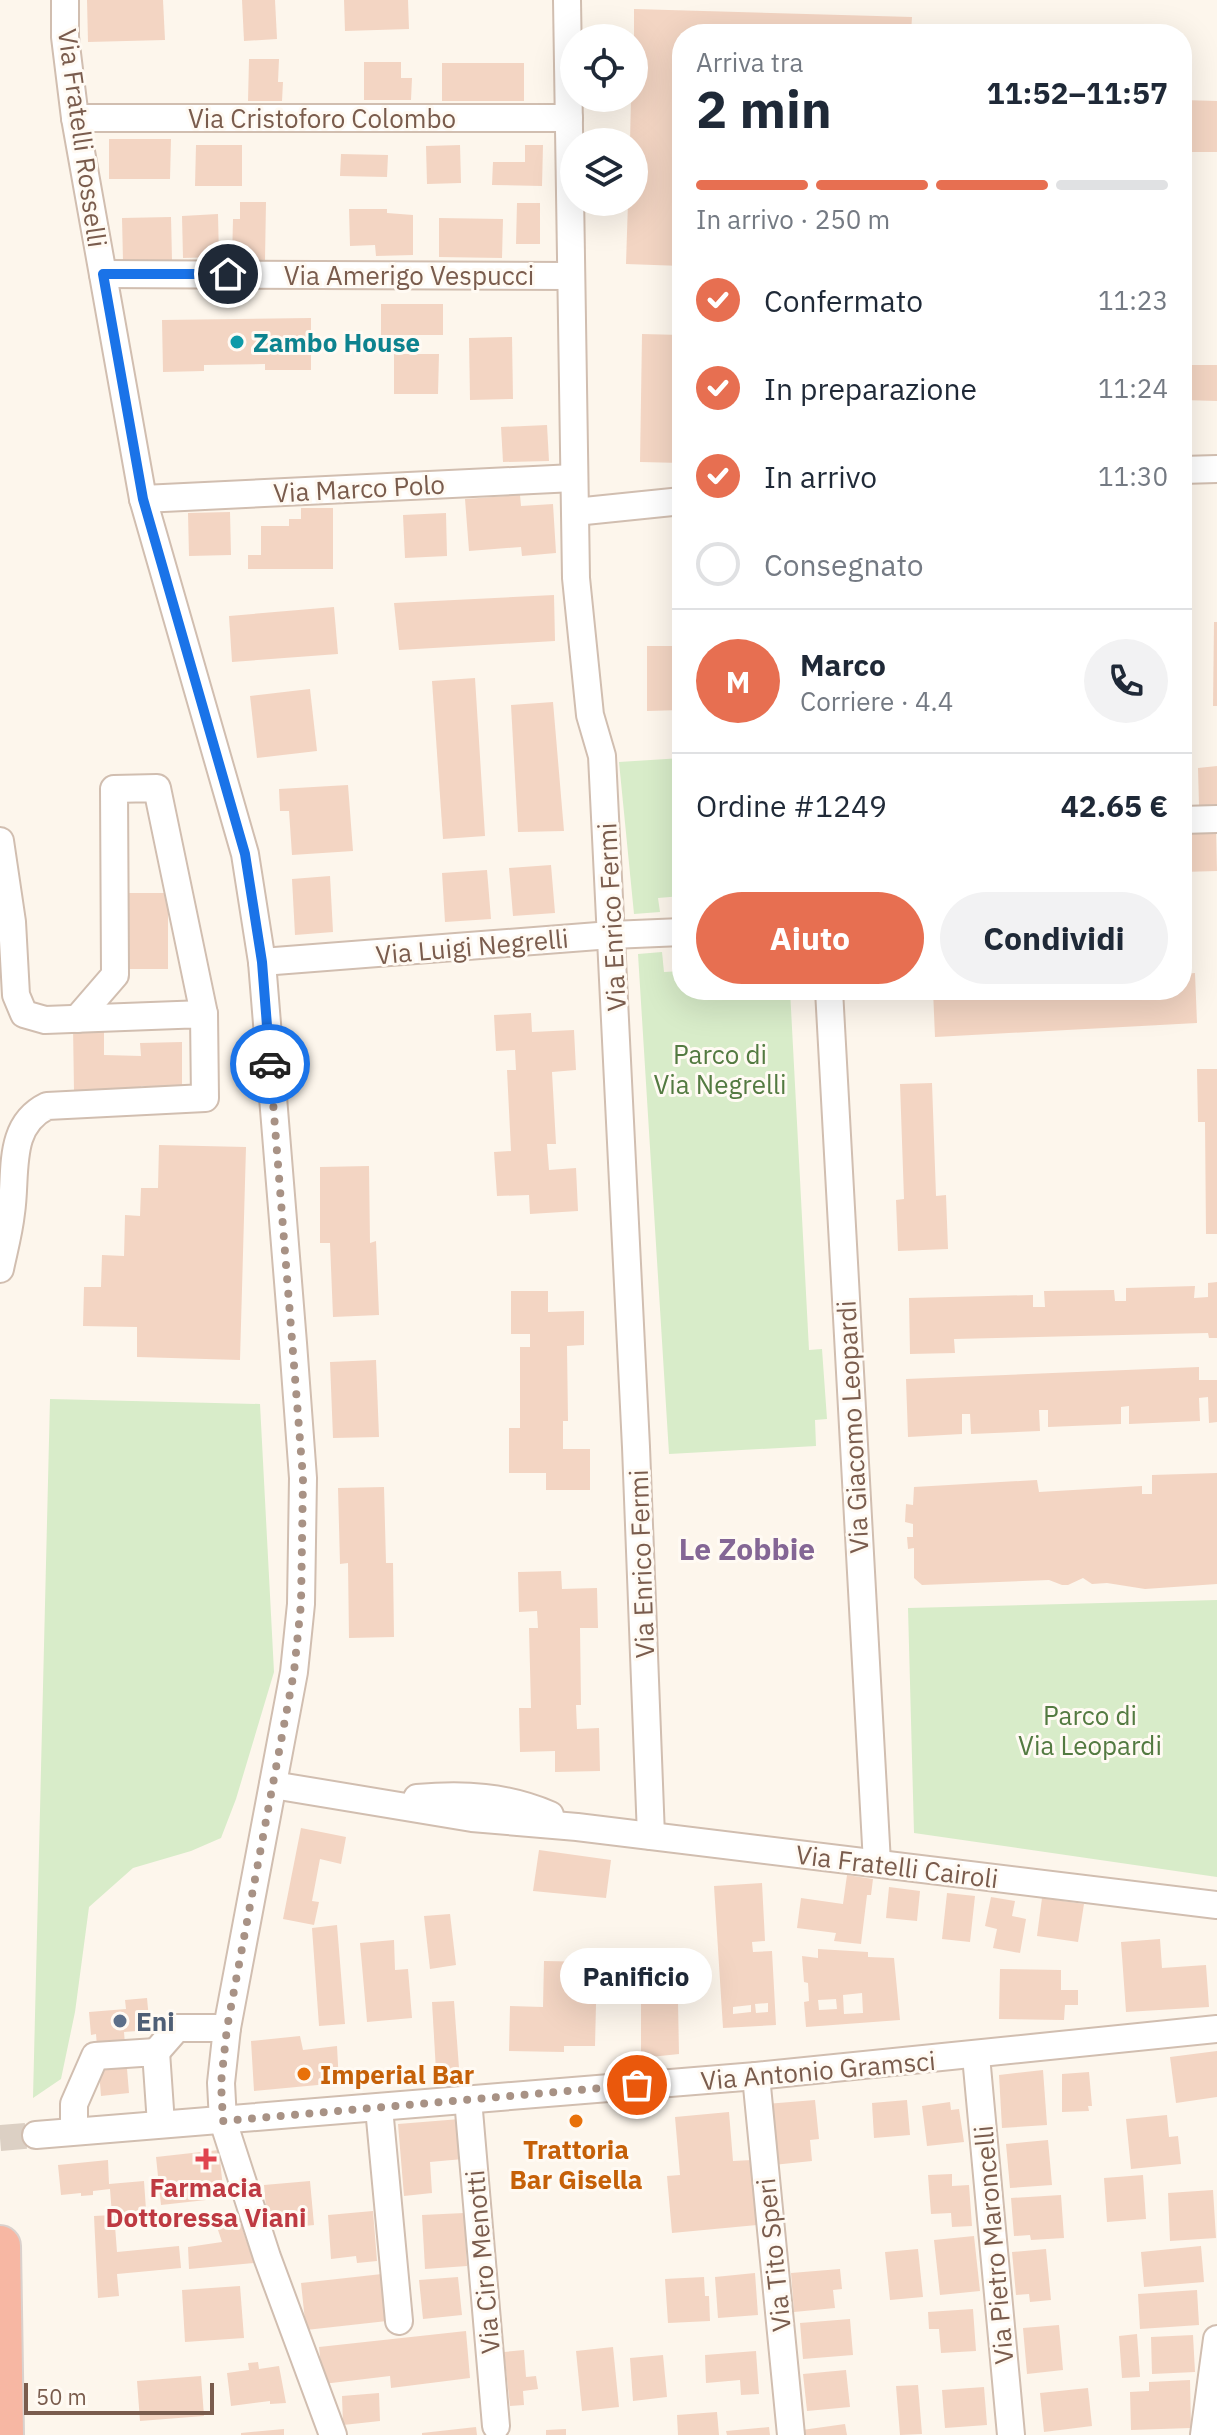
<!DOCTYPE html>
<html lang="it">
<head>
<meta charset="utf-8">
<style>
	:root { --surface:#fff; --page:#f2f2f3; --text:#1f2937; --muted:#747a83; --line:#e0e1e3; --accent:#e76f51 }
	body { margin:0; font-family:"IBM Plex Sans",sans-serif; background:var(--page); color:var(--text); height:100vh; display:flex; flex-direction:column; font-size:30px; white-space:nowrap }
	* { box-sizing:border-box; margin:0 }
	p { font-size:26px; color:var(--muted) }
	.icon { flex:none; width:44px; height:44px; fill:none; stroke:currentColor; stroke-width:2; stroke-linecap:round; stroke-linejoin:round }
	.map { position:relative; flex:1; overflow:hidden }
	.drawer { position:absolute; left:672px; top:24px; width:520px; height:976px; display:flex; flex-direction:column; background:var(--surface); border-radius:32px; box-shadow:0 8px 32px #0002 }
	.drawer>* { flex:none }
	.controls { position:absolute; left:560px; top:24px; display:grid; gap:16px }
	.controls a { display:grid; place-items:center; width:88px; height:88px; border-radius:50%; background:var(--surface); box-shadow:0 8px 32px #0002; font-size:40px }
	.scale { position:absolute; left:24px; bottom:20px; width:190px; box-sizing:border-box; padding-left:8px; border:4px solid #7a5c4d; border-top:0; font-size:22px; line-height:28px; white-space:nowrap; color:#7a5c4d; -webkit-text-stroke:6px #fffaf3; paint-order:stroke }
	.pin { position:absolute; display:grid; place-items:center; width:68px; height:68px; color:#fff; margin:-34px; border:4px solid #fff; border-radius:50%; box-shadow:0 2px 8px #0007 }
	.courier { position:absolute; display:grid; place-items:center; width:80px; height:80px; margin:-40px; border:6px solid #1a73e8; border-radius:50%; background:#fff; color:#222; box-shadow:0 2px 10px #0007 }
	.bubble { position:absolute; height:56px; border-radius:28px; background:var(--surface); box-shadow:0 8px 32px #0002; font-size:26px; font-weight:700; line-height:56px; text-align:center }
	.overview em { font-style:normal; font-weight:700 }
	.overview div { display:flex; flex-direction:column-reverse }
	.overview { display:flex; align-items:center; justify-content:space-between; height:136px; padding:0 24px }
	h1 { font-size:52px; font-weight:700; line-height:60px }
	.bar { display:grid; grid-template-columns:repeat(4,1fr); gap:12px 8px; align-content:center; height:96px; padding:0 24px }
	.bar i { height:10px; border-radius:6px; background:var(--line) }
	.bar .on { background:var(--accent) }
	.bar p { grid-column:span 4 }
	.line { display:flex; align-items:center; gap:20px; padding:0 24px; border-top:2px solid var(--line) }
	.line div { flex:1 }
	.round { display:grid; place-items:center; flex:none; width:84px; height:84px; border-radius:42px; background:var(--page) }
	ol { padding:0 24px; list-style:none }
	li { display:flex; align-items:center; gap:24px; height:88px }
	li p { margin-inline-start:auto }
	li .icon { padding:8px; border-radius:50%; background:var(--accent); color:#fff; stroke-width:4 }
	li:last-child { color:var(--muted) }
	li i { width:44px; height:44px; border:4px solid var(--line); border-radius:50% }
	.button { display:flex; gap:16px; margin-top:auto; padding:16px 24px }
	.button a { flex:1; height:92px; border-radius:48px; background:var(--accent); color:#fff; font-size:32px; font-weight:700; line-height:92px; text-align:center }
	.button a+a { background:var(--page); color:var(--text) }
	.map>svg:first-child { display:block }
</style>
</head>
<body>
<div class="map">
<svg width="1217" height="2435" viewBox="0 0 1217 2435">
	<rect width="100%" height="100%" fill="#fdf6ec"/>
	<g fill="#d8ecc9">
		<path d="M682,758v138l-24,2 2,14 -26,2 -15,-152z"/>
		<path d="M662,952l2,20 18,-1v19h108l19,360 13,-1 5,70 -12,1 1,26 -147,8 -31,-500z"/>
		<path d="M50,1399l210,5 14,268 -38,127 -15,39 -30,13 -58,17 -44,39 -14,105 -14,67 -28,19z"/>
		<path d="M1217,1600v277l-303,-44 -6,-225z"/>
	</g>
	<g fill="#f3d5c3" fill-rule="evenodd">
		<path d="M87,0h76l2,40 -77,2z"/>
		<path d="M242,0h33l2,39 -33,2z"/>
		<path d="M344,0h64l1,29 -64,2z"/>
		<path d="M634,9l278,8 -1,17h-229v232l-56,-2 2,-62h6v-60h-4l1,-44h3z"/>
		<path d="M249,59h30l-1,23h5l-1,19h-34z"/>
		<path d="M364,62h37v16h11l-1,22h-47z"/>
		<rect x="442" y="63" width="82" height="38"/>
		<path d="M1182,100l35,1v51h-35z"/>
		<path d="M109,139h62l-1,40h-61z"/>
		<path d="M196,145h46v41h-47z"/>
		<path d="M460,145l1,38 -34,1 -1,-38z"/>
		<path d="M525,145h18l-1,41 -50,-1 1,-23h32z"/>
		<path d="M341,154l47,1 -1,22 -47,-1z"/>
		<path d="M240,202h26l-1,58h-33l1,-41h7z"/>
		<path d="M517,203h23v41h-24z"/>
		<path d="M349,209h38v4l26,2v40l-37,1 -1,-11 -25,1z"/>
		<path d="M218,214l1,43 -36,1 -1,-42z"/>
		<path d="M171,217l1,43 -49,1 -1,-43z"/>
		<path d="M439,218l64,1 -1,39 -63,-1z"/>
		<rect x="381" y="304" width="62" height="31"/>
		<path d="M311,318v52h-46v-6l-61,1v6l-41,1 -1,-52z"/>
		<path d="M642,334l40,1v128l-42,-1z"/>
		<path d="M512,337l1,62 -43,1 -1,-62z"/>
		<path d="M394,354h45l-1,40h-44z"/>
		<path d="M1182,365h35v36l-35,-1z"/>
		<path d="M547,425l2,36 -46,1 -2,-35z"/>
		<path d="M520,495l1,11 32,-2 3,49 -34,3 -1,-9 -52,4 -4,-52z"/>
		<path d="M301,508h32v61h-85v-14h13v-29h28v-7h12z"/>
		<path d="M230,512l1,43 -42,1 -1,-43z"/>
		<path d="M446,513l1,43 -42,2 -2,-43z"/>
		<path d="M554,595l1,46 -156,9 -5,-47z"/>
		<path d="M334,607l4,47 -106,8 -3,-46z"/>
		<path d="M1214,622h3v84h-4z"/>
		<path d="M647,646h35v64l-35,1z"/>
		<path d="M475,678l10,158 -42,3 -11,-158z"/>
		<path d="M310,689l7,62 -60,7 -7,-62z"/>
		<path d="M553,702l11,129 -46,1 -7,-127z"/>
		<path d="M1182,761h4l2,41h-6z"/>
		<path d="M1217,766v38l-18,2 -1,-38z"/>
		<path d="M348,785l5,66 -61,4 -3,-44h-9l-1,-22z"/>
		<path d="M1216,827l1,44 -35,1v-43z"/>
		<path d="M551,865l4,48 -42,3 -4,-48z"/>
		<path d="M487,870l4,49 -46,3 -3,-49z"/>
		<path d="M330,876l3,56 -38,3 -3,-56z"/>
		<path d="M126,893h42v76h-43z"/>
		<path d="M1195,973l2,50 -262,14 -2,-47h249v-16z"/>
		<path d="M531,1013l1,19 42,-2 2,40 -24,2 4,72h-9l2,26 27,-2 2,43 -48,3 -1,-19 -32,1 -3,-44 17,-1 -4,-81h9l-1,-20 -19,1 -2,-36z"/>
		<path d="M73,1026h31v29l37,1 -1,-13 42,-1v44h-41l1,5h-68z"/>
		<path d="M1197,1069h20v165h-11l-1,-112h-7z"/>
		<path d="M932,1083l4,113 10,-1 2,54 -50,2 -2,-51 8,-1 -4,-115z"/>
		<path d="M159,1145l87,2 -6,213 -103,-3v-30l-54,-1 1,-39h17l1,-32 22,1 1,-41 15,1 1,-28h17z"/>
		<path d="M369,1166l1,77 6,-2 3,74 -46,2 -3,-74h-10v-76z"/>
		<path d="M1217,1282v56h-8l-1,-5 -254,6 1,14 -45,1 -1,-56 124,-3v12h12l-1,-16 70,-1 1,11h11v-13l69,-2 -1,12 14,-1v-14z"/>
		<path d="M511,1291h37v21l36,-1v34l-17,1 1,75h-5v28h27v41h-44v-17h-37v-45h11v-81h10v-13h-19z"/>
		<path d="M376,1360l3,77 -46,1 -3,-76z"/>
		<path d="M1199,1367v13h18v42l-8,1 -1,-26 -9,1 1,23 -71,3v-18l-8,1v17l-73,3v-17h-9l1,21 -69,3 -1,-20h-8v20l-54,3 -2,-58z"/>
		<path d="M1217,1473v111l-72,5 -38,-6 -15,1 -9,-6 -15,7h-6l-13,-5 -127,5 -8,-7v-30l-6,1 -1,-12h6v-13l-8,-2 1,-18 7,1 1,-18 123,-7 2,12 103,-6v8h10v-19z"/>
		<path d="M384,1487l2,76h7l1,74 -45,1 -1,-75 -8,1 -2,-76z"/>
		<path d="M561,1571l1,18 35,-1 1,40h-18l1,77h-5l1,24 22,-1 1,43 -45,1v-21l-35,1 -1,-44h12l-2,-80h9l-1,-17 -18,1 -1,-40z"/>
		<path d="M301,1828l45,9 -5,27 -21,-5 -8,42 7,1 -5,23 -31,-6z"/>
		<path d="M539,1850l72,10 -5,38 -73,-7z"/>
		<path d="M847,1875l26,4 -2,16h-4l-6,49 -27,-3 2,-8 -39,-5 4,-30 42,6z"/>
		<path d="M762,1883l3,58 -13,1 1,10 19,-1 4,74 -53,3 -9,-142zM768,2003v9l-12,1 -1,-9zM751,2005v7l-18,2v-7z"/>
		<path d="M889,1887l31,4 -3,30 -31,-3z"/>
		<path d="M947,1893l28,3 -5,46 -28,-3z"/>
		<path d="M991,1897l24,4 -3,15 14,3 -6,34 -27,-5 4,-19 -12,-3z"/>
		<path d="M1042,1898l42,6 -6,38 -41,-6z"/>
		<path d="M450,1914l6,51 -26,4 -6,-53z"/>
		<path d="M337,1925l8,99 -26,2 -7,-98z"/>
		<path d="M1160,1939l2,29 44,-3 3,42 -83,5 -5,-70z"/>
		<path d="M394,1940l1,30 13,-1 4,49 -45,4 -7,-79z"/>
		<path d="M818,1949l50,3v5l26,1 6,62 -94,7 -2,-25 5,-1 -1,-18 -4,-1 -2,-26 16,2zM862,1993l1,20 -19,1 -1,-19zM836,1999l1,10 -18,1 -1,-10z"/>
		<path d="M544,1961l53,1 -2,84h-31v6l-55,-1 1,-45 33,1z"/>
		<path d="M1000,1969l61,1v20h17v15h-13l-1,15 -65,-1z"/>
		<path d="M147,1998l3,32 -26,2 5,61 -28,3 -5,-62 -5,1 -2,-23 37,-3 -1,-9z"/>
		<path d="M454,2001l5,67 -23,3 -4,-69z"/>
		<path d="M641,2002h37l1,52 -38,4z"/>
		<path d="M300,2036l3,14 34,-4 2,37 -85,8 -3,-50z"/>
		<path d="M1217,2051v46l-41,6 -6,-46z"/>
		<path d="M1043,2070l4,55 -45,3 -3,-53z"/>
		<path d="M1089,2072l3,34h-4l1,5 -27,1v-38z"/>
		<path d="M815,2100l4,39 -9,1 2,21 -39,4 -7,-61z"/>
		<path d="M907,2100l3,35 -36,3 -2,-35z"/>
		<path d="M950,2102l1,8 8,-1 5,33 -37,4 -5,-40z"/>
		<path d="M729,2112l4,49 19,-1 5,65 -85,8 -5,-57 13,-1 -5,-58z"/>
		<path d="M1167,2115l2,22 9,-1 3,28 -50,5 -5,-50z"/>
		<path d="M460,2119l3,40 -33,3 2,31 -28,3 -6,-72z"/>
		<path d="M1048,2140l4,45 -42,3 -4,-44z"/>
		<path d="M219,2150l5,48 -63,7 -5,-48z"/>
		<path d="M108,2160l1,24 35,-3 3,43 -32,2 2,26 62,-6 2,22 -64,6 2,22 -21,2 -4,-82 18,-1 -2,-26 -17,2v4l-12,1v-3l-20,2 -3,-30z"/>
		<path d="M952,2174v12l17,-1 3,41 -20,1 -1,-14 -20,1 -3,-39z"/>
		<path d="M1143,2175l3,44 -39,3 -3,-44z"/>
		<path d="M310,2181l4,44 -46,5 -4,-45z"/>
		<path d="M1213,2190l3,48 -46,3 -2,-48z"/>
		<path d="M1061,2195l3,43 -33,2 -1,-5 -16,1 -3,-38z"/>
		<path d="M373,2211l4,50 -20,2 -1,-7 -25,3 -3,-44z"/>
		<path d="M464,2213l3,53 -42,3 -3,-54z"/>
		<path d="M238,2216l16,47 -65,6 -1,-22 34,-5 -6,-18z"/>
		<path d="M974,2236l6,55 -40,4 -6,-55z"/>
		<path d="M1201,2246l3,36 -60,5 -3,-35z"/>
		<path d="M918,2249l5,48 -33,3 -5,-48z"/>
		<path d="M1046,2249l5,51 -21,2 -1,-8 -13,1 -4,-43z"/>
		<path d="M840,2269l2,20 -9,1 2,18 -41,4 -3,-39z"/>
		<path d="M755,2273l3,42 -40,3 -3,-41z"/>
		<path d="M382,2274l5,47 -81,9 -5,-47z"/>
		<path d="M458,2277l4,38 -39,4 -4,-39z"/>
		<path d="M704,2277l1,19h4l1,25 -42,2 -3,-44z"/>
		<path d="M240,2286l4,52 -59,4 -3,-52z"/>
		<path d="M1197,2290l2,35 -59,4 -2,-35z"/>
		<path d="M973,2309l3,42 -35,2 -2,-24h-10l-1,-17z"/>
		<path d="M850,2319l3,36 -50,4 -3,-36z"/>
		<path d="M1059,2325l4,45 -36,4 -4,-46z"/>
		<path d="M466,2331l4,47 -79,10 -1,-12 -67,8 -4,-37z"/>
		<path d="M1137,2334l3,43 -18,1 -3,-42z"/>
		<path d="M1193,2335l2,37 -43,2 -1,-37z"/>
		<path d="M613,2347l6,60 -37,4 -6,-60z"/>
		<path d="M524,2350l2,27 10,-1 2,13 -15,2 1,14 -14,1 -6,-54z"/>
		<path d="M756,2351l3,43 -18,1 -1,-15 -34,3 -1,-28z"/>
		<path d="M663,2355l4,42 -34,4 -3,-43z"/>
		<path d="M258,2362l1,7 20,-3 7,37 -16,1v-3l-39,5 -4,-33 22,-3 -1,-7z"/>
		<path d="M846,2370l4,37 -43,4 -4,-37z"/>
		<path d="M201,2376l3,40 -64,5 -3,-40z"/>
		<path d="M1190,2380l1,48 -60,2 -1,-38 19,-1v-9z"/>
		<path d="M918,2385l4,49 -22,1 -4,-49z"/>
		<path d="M984,2387l3,38 -42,3 -3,-38z"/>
		<path d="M1088,2388l4,38 -48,6 -4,-39z"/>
		<path d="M379,2393l1,28 -37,4 -1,-29z"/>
		<path d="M717,2412l2,23h-41l-1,-20z"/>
		<path d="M845,2424l2,11h-45v-5z"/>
		<path d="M476,2427l1,8h-55v-2z"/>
		<path d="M769,2427l1,8h-43l-1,-4z"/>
		<path d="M284,2429v6h-43v-2z"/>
		<path d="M566,2429v6h-20v-5z"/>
	</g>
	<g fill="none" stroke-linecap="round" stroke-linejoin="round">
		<path stroke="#dcd0c4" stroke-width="26" stroke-dasharray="26 13" stroke-linecap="butt" d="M0,2138l36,-3"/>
		<defs>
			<g id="minor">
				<path d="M65,0v37l10,81 68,381 102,355 17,108 31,381 10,135 -2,126 -7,68 -67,356 -6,55 2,38 44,136 66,178"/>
				<path d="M567,0l9,578 14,137 12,41 34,691 15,389"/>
				<path d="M75,118h494"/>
				<path d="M103,274l468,2"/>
				<path d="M1182,470l35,-1"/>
				<path d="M143,499l431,-21"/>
				<path d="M575,512l107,-11"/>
				<path d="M1182,820l35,-1"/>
				<path d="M0,841l12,81 4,73 8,19 21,6 159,-6 1,84 -158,8c-41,20 -30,68 -36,107 -2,19 -7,37 -11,56"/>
				<path d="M262,962l349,-27 71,-3"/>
				<path d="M829,990l48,873"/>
				<path d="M77,1019l38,-44 -1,-186 43,-1 47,226"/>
				<path d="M273,1785l199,33 105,9 640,78"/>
				<path d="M417,1798c47,-4 89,-2 133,17"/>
				<path d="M156,2052l21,-24h50"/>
				<path d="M976,2056l35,379"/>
				<path d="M756,2076l35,359"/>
				<path d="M468,2099l28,327"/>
				<path d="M379,2108l20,213"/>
				<path d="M74,2131v-27l21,-48 61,-4 5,72"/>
				<path d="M36,2135l720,-59 461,-47"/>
				<path d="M1204,2435l13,-96"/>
			</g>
			<path id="highway" d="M0,2246l3,189"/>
		</defs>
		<use href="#minor" stroke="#d1beb0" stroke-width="30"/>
		<use href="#highway" stroke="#dad1cd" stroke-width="44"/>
		<use href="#minor" stroke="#fff" stroke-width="26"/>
		<use href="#highway" stroke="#f7b7a3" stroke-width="40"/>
	</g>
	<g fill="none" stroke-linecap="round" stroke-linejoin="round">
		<path stroke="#a89285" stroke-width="8" stroke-dasharray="0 14.4" d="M270,1064l33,414 -2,126 -7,68 -67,356 -6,55 2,38 414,-36"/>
		<path stroke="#1a73e8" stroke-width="10" d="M228,274h-125l40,225 102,355 17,108 8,102"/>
	</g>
	<circle fill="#0f9aa8" stroke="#fffaf3" stroke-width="3" cx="237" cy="342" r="8"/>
	<circle fill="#5c6f8a" stroke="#fffaf3" stroke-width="3" cx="120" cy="2021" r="8"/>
	<g fill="#e8710a" stroke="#fffaf3" stroke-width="3">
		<circle cx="304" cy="2074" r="8"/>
		<circle cx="576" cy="2121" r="8"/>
	</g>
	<path fill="#e0444e" stroke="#fffaf3" stroke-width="3" d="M202 2147h8v8h8v8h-8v8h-8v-8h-8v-8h8z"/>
	<g text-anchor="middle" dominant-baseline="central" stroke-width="6" stroke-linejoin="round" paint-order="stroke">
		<g font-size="26" fill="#7a5c4d" stroke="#fffaf3">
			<text x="322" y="118">Via Cristoforo Colombo</text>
			<text transform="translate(83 138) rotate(82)">Via Fratelli Rosselli</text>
			<text x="409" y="275">Via Amerigo Vespucci</text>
			<text transform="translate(359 488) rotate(-3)">Via Marco Polo</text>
			<text transform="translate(611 917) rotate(-93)">Via Enrico Fermi</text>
			<text transform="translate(472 946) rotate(-5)">Via Luigi Negrelli</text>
			<text transform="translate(852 1427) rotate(-93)">Via Giacomo Leopardi</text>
			<text transform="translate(641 1564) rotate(-92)">Via Enrico Fermi</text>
			<text transform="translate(897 1866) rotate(7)">Via Fratelli Cairoli</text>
			<text transform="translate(818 2070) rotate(-5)">Via Antonio Gramsci</text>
			<text transform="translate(993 2245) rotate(-95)">Via Pietro Maroncelli</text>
			<text transform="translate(773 2255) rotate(-96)">Via Tito Speri</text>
			<text transform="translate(482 2262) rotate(-95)">Via Ciro Menotti</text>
		</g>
		<g font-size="26" font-weight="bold" fill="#0d838f" stroke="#fffaf3" text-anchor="start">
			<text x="253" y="342">Zambo House</text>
		</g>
		<g font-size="26" fill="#537a41" stroke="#fffaf3">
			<text x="720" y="1054">Parco di<tspan x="720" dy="30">Via Negrelli</tspan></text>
			<text x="1090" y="1715">Parco di<tspan x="1090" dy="30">Via Leopardi</tspan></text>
		</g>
		<g font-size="26" font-weight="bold" fill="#4e5e75" stroke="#fffaf3" text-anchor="start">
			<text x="136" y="2021">Eni</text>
		</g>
		<g font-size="26" font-weight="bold" fill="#c56008" stroke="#fffaf3" text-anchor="start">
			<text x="320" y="2074">Imperial Bar</text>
			<text x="576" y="2149" text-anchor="middle">Trattoria<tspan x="576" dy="30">Bar Gisella</tspan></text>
		</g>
		<g font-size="26" font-weight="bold" fill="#be3a42" stroke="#fffaf3">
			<text x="206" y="2187">Farmacia<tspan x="206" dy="30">Dottoressa Viani</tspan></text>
		</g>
		<g font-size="30" font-weight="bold" fill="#846695" stroke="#fffaf3">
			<text x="747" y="1548">Le Zobbie</text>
		</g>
	</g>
</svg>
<div class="controls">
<a><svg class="icon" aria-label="locate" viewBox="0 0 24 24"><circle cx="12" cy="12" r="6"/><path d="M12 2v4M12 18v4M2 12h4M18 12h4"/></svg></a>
<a><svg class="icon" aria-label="layers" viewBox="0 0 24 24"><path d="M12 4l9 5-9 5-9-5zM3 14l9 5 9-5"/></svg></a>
</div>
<div class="scale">50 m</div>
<div class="pin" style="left:637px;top:2085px;background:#ea580c"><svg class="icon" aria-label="bag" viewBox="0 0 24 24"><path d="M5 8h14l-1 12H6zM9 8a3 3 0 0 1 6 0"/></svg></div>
<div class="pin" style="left:228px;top:274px;background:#1f2937"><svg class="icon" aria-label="home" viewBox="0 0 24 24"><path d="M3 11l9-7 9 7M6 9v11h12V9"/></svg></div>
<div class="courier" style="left:270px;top:1064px"><svg class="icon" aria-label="car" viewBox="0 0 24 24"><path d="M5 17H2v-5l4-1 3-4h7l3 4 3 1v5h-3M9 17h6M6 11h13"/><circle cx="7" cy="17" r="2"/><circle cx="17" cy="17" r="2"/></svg></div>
<div class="bubble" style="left:560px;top:1948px;width:152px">Panificio</div>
<section class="drawer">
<div class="overview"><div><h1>2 min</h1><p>Arriva tra</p></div><em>11:52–11:57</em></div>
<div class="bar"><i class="on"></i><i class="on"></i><i class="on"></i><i></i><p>In arrivo · 250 m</p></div>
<ol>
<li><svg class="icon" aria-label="check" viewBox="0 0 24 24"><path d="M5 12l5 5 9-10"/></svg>Confermato<p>11:23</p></li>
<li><svg class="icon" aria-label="check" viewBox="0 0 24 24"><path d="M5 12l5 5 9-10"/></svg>In preparazione<p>11:24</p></li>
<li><svg class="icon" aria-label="check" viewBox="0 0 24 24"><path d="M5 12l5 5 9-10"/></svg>In arrivo<p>11:30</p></li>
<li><i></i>Consegnato</li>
</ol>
<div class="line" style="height:144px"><b class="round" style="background:var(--accent);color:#fff">M</b><div><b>Marco</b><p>Corriere · 4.4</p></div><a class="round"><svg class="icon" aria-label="phone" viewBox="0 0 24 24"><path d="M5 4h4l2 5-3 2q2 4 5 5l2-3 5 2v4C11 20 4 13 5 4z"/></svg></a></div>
<div class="line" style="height:104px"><div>Ordine #1249</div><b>42.65 €</b></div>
<div class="button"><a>Aiuto</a><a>Condividi</a></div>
</section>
</div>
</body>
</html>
